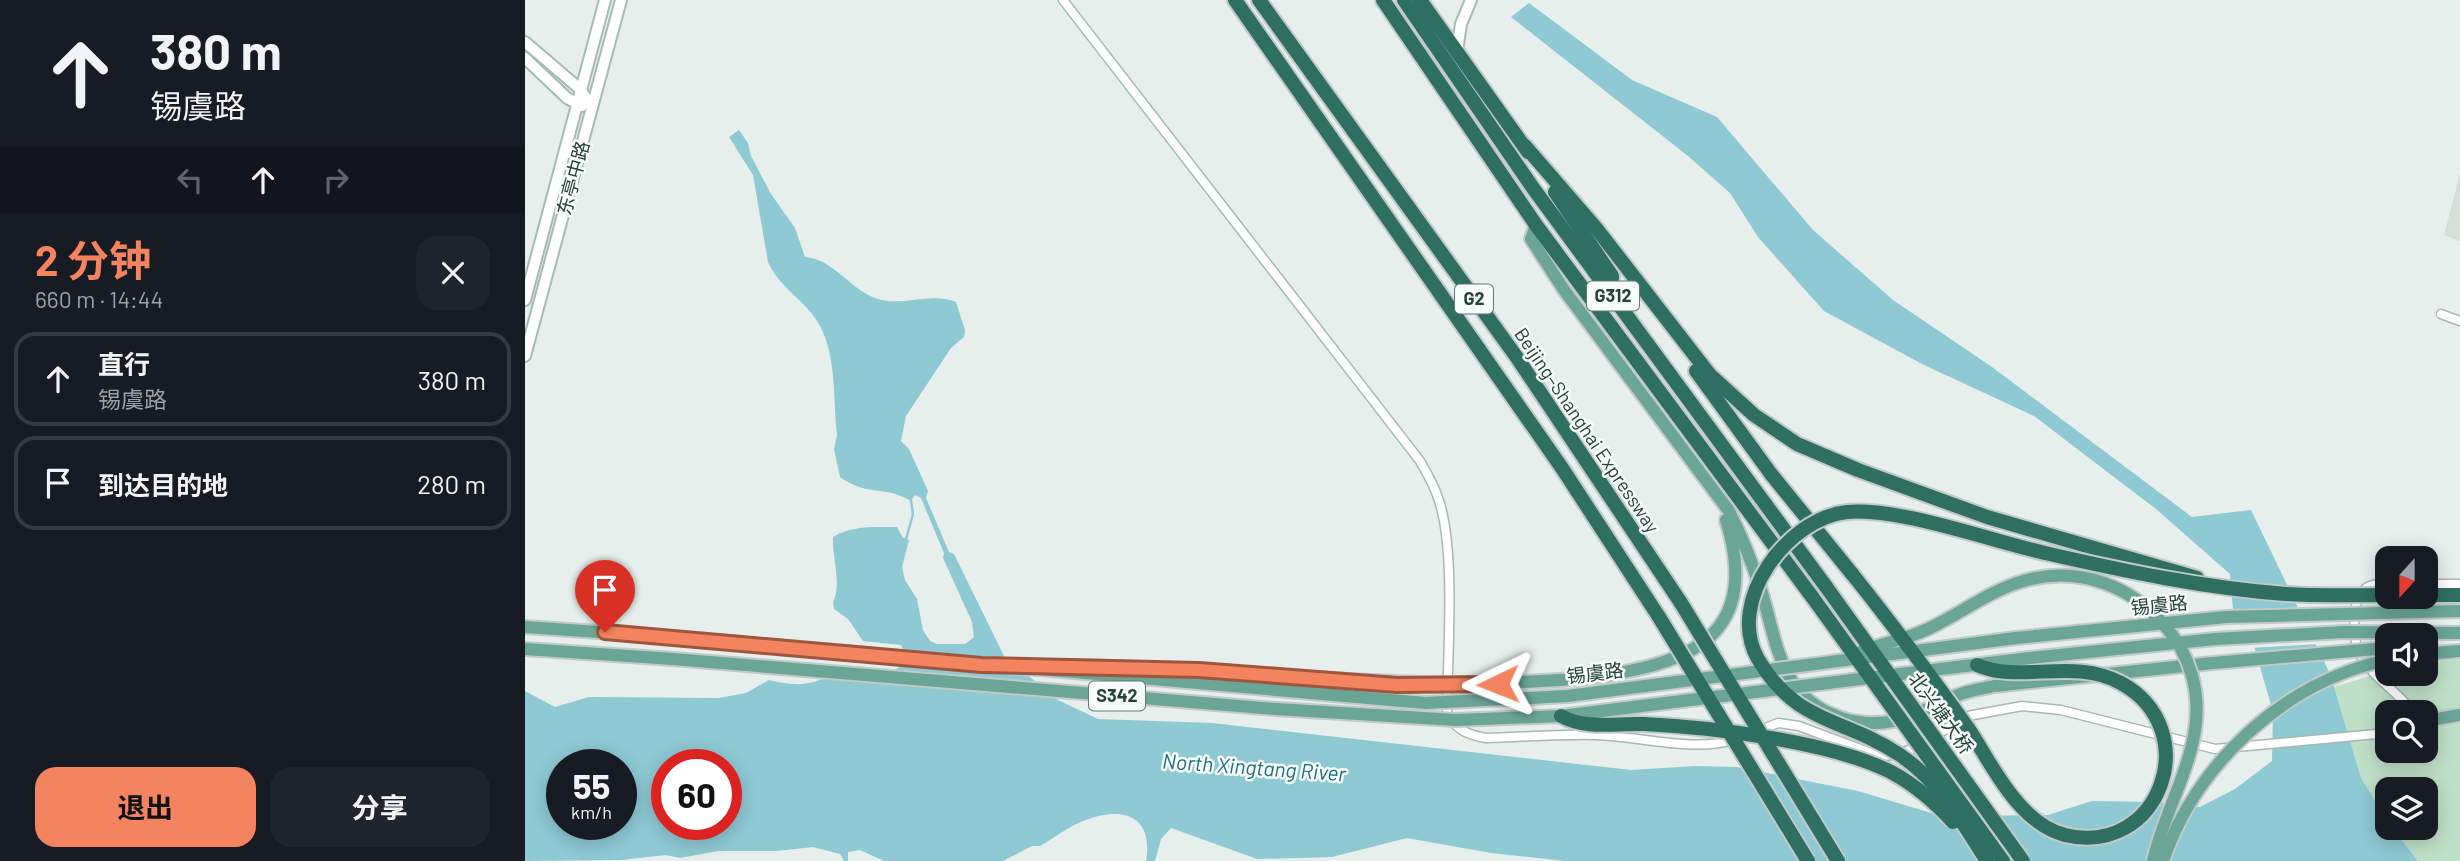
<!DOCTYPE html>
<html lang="zh">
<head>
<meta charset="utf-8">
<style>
  :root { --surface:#171b24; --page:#20242c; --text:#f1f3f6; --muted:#9ea1a6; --line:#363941; --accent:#f4845f }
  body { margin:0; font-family:Barlow,"Noto Sans SC",sans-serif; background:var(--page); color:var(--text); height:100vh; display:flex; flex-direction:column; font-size:26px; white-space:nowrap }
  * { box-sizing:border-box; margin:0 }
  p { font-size:23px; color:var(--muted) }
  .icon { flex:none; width:38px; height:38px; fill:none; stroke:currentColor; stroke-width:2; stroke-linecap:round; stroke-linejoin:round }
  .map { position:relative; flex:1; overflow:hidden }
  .sheet { display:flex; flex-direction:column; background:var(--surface); width:525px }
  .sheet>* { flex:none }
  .top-card { background:#171b24; color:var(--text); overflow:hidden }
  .needle { width:46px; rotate:201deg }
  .tools { position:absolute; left:1850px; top:546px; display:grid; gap:14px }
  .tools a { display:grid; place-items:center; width:63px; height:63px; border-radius:14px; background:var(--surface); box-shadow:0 4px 18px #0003; font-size:35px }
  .speed { position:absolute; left:21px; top:749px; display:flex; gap:14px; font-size:35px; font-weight:700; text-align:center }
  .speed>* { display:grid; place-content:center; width:91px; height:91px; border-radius:50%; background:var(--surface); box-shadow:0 4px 18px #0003; line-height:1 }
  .speed small { font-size:18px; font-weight:400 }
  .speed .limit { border:10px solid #d22; background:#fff; color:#111 }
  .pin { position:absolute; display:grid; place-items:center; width:60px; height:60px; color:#fff; margin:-72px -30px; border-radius:50% 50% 50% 0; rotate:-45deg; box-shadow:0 0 7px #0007 }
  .pin .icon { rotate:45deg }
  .me { position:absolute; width:77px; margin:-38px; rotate:268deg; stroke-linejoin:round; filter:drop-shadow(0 0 5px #0008) }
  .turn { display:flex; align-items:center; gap:24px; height:147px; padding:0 35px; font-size:32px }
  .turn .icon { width:91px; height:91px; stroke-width:2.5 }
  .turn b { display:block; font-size:49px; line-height:60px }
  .lanes { display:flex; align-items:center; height:66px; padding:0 35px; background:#0003; justify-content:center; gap:35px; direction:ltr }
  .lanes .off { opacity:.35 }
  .round { display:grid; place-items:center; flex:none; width:74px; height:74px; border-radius:21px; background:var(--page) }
  .headline { display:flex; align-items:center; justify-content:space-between; height:119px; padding:0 35px }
  h1 { font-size:42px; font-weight:700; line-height:52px; color:var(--accent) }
  .action { display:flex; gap:14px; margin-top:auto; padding:14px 35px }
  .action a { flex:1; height:80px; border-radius:21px; background:var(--accent); color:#111; font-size:28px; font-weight:700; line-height:80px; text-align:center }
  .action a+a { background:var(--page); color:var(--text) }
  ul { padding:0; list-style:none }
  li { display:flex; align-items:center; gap:21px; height:94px; margin:0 14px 10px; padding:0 21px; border:4px solid var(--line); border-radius:21px }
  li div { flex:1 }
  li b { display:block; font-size:26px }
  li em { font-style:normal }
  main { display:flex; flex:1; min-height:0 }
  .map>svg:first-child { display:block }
  .built { fill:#d4dfda }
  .green { fill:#bfe0c8; fill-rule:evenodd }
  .water { fill:#8ec9d4; fill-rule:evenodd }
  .pier { fill:#e6efeb }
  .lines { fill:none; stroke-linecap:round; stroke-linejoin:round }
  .stream { stroke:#8ec9d4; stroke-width:2.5 }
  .street-casing { stroke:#a8b8b2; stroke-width:11 }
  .secondary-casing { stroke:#a4bbb3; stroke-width:14 }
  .primary-casing { stroke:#c2cac8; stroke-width:16 }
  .highway-casing { stroke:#c2cac8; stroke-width:18 }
  .street { stroke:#fff; stroke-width:8 }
  .secondary { stroke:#fff; stroke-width:10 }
  .primary { stroke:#6aa596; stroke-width:12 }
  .highway { stroke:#2f6f62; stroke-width:14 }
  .primary-bridge-casing { stroke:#c2cac8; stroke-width:16; stroke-linecap:butt }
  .highway-bridge-casing { stroke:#c2cac8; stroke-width:18; stroke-linecap:butt }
  .primary-bridge { stroke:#6aa596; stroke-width:12 }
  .highway-bridge { stroke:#2f6f62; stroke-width:14 }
  .route-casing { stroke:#9f563e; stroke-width:18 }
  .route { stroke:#f4845f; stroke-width:12 }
  .labels { text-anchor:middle; stroke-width:5; stroke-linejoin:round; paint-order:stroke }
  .shield { fill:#f7fbf9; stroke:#637a73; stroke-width:2 }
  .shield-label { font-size:18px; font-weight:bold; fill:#24423a }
  .street-label { font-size:19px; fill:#24423a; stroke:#f7fbf9 }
  .water-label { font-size:21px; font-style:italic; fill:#1c6f80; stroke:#f7fbf9 }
</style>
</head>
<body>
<main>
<section class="sheet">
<div class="top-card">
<div class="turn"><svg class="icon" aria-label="ahead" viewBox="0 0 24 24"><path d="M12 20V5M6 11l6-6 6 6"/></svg><div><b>380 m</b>锡虞路</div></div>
<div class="lanes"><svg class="icon off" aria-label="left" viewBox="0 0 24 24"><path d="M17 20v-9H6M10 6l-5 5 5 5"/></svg><svg class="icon" aria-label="ahead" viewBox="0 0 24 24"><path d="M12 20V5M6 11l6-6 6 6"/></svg><svg class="icon off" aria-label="right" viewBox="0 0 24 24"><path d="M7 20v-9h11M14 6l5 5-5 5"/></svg></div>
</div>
<div class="headline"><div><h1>2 分钟</h1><p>660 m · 14:44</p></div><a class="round"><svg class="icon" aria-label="close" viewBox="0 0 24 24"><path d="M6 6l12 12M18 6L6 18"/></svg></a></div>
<ul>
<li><svg class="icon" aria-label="ahead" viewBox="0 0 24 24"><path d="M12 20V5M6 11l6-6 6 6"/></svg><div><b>直行</b><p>锡虞路</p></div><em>380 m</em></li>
<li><svg class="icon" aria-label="arrive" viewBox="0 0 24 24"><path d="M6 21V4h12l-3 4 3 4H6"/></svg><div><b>到达目的地</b></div><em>280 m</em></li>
</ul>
<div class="action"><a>退出</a><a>分享</a></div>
</section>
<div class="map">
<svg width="1935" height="861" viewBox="0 0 1935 861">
  <rect width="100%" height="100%" fill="#e6efeb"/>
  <path class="built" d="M 1935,174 L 1935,241 L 1919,235 Z"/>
  <path class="green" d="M 1935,659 L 1935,861 L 1893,861 L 1867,828 L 1900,828 L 1900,789 L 1862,789 L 1862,820 L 1836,778 L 1808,687 L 1862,671 L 1862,674 L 1900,674 L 1901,663 ZM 1862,712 L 1900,712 L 1900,751 L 1862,751 Z"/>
  <path class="water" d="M 1004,3 L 1107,80 L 1192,117 L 1288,230 L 1368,300 L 1467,367 L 1667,517 L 1726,510 L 1805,674 L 1836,778 L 1862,820 L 1862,828 L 1867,828 L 1893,861 L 1040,861 L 966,853 L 882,838 L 807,857 L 732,859 L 646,828 L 636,839 L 630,861 L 621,861 C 629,815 597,805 558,821 C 543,827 529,838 515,846 L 507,846 L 478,861 L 359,861 L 335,850 L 323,852 L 323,861 L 319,861 L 315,854 L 288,847 L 252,851 L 193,851 L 155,858 L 141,855 L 96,860 L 0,861 L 0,691 L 30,707 L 64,697 L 194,698 L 221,693 L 244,680 C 271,687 296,687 316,665 L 370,670 L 376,666 L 379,652 L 376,645 L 338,641 L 323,619 L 309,609 L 308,602 C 317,584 307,558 308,537 C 327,525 350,527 372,527 L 378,538 L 384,540 L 377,567 L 380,580 L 392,599 L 398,630 L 405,641 L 412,644 L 440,644 L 449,637 L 447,622 L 418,558 L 419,553 L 396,498 L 390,495 L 386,501 C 360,485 343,497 315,477 L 309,449 L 312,435 C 308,400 312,358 295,326 C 282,301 254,288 243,262 L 228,175 L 204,137 L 214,130 L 223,143 L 226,156 L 246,194 L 270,228 L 280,257 C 308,259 324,288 350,298 C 377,308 404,291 431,302 L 440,330 L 439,337 L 426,348 L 381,416 L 376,441 L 384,449 L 403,491 L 401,498 L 424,552 L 429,554 L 479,656 L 533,700 L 573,719 L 687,723 L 1106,770 L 1170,766 L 1212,767 L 1333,791 L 1416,816 L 1523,815 L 1567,801 L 1629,802 L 1675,807 L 1710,789 L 1747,761 L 1748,712 L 1725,632 L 1708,609 L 1705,574 L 1631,509 L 1509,416 L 1397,364 L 1299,311 L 1233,237 L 1205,193 L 1163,156 L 986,17 ZM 37,765 L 96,765 L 96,824 L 37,824 ZM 142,765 L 201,765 L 201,824 L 142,824 Z"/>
  <path class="pier" d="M 1776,607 L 1794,644 L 1726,648 L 1721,633 L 1706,612 Z"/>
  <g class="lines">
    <path class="stream" d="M 381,539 L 388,514 L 386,501"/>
    <g class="street-casing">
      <g id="street">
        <path d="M 538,0 L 895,461 C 901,472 908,483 912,495 C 932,545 922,659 922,715 C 933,731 944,735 961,738 C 998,737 1034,734 1071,735 C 1113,736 1172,753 1211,739"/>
        <path d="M 1916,314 L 1935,321"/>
        <path d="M 1862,583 C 1844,584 1835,587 1831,606 C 1824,649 1837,664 1868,691 C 1875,698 1882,703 1885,712"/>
        <path d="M 1900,584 L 1935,584"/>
        <path d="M 1230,732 L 1253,723 L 1274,726 L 1354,756 L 1371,755 L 1389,748 L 1443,716 L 1497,706 L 1536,710 L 1690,749 L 1862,733"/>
      </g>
    </g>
    <g class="secondary-casing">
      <g id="secondary">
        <path d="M 0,42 L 55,89 L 67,107"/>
        <path d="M 932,51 L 936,24 L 946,0"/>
        <path d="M 0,58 L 42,98 L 57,106"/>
        <path d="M 0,300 L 80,0"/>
        <path d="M 0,356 L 96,0"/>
      </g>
    </g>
    <g class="primary-casing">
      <g id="primary">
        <path d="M 1011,225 L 1006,239 L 1039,290 L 1204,511 C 1217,537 1227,562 1236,590 C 1252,641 1254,695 1311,716 C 1328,723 1350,725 1368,721 C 1391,717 1412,703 1433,695 C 1444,690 1457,689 1469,686 L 1688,663"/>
        <path d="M 0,627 L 160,638"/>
        <path d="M 0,649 L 148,659"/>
        <path d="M 1900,654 L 1935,651"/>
        <path d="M 1068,677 C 1166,664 1237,635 1201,520"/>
        <path d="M 1900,721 L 1935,715"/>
      </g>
    </g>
    <g class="highway-casing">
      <g id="highway">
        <path d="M 710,0 L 1037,468 L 1134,617"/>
        <path d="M 734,0 L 993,359 L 1156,603"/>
        <path d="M 858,0 L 1011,225 L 1288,598"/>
        <path d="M 879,0 L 1008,188 L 1302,588"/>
        <path d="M 895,0 L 1003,152"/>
        <path d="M 1000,146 L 1071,228 L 1185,375 L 1229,415 L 1272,444 L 1333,470 L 1462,517 L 1672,578"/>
        <path d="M 1030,192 L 1087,276 L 1086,293"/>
        <path d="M 1171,371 L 1246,474 L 1328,575"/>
        <path d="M 1900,595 L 1935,595"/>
      </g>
    </g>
    <use href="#street" class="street"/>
    <use href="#secondary" class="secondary"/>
    <use href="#primary" class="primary"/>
    <use href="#highway" class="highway"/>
    <g class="primary-bridge-casing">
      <g id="primary-bridge">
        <path d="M 160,638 L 900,703 L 1043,696 L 1491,638 L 1701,617 L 1935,611"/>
        <path d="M 1337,651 C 1359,643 1382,639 1403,629 C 1435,614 1467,589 1502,580 C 1555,566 1606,586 1640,626 C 1665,654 1676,692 1670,730 C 1663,775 1638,816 1628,861"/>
        <path d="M 148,659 L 751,709 L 931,720 L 1036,716 L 1505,658 L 1690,639 L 1819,632 L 1935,633"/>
        <path d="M 1688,663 L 1862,648"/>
        <path d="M 548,666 C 725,669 891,695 1068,677"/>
        <path d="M 1638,861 C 1671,763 1761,681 1862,660"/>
      </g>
    </g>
    <g class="highway-bridge-casing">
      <g id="highway-bridge">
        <path d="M 1328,575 C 1368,625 1406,676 1443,728 C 1459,752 1473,781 1493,803 C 1505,817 1521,830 1540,835 C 1635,858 1681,730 1596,683 C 1548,657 1495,684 1452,665"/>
        <path d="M 1302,588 L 1498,861"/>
        <path d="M 1288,598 L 1478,861"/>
        <path d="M 1156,603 L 1313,861"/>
        <path d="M 1134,617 L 1283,861"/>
        <path d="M 1036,716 C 1061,730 1091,723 1119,724 C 1187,727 1306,742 1366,772 C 1390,785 1410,802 1428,822"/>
        <path d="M 1462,861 C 1437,822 1414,781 1375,755 C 1318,717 1272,725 1233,659 C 1200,601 1263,518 1322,512 C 1374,507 1466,541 1520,553 C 1599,571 1679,588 1761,594 C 1794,596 1828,595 1862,595"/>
      </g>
    </g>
    <use href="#primary-bridge" class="primary-bridge"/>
    <use href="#highway-bridge" class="highway-bridge"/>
  </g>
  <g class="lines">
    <g class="route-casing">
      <path id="route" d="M 80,632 L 457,665 L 674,670 L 872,685 L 973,684"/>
    </g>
    <use href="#route" class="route"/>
  </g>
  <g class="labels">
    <g class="shield">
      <rect x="1062" y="281.5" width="52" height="29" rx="5"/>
      <rect x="930" y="284.5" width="38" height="29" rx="5"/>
      <rect x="564" y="681.5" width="56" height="29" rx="5"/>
    </g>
    <g class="shield-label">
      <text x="1088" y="302">G312</text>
      <text x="949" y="305">G2</text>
      <text x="592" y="702">S342</text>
    </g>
    <g class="street-label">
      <text transform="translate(48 178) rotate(-75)" y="7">东亭中路</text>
      <text transform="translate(1062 430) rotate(56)" y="7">Beijing–Shanghai Expressway</text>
      <text transform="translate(1634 605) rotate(-6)" y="7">锡虞路</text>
      <text transform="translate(1070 673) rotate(-7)" y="7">锡虞路</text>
      <text transform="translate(1416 713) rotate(54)" y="7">北兴塘大桥</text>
    </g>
    <g class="water-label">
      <text transform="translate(729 768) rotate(4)" y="7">North Xingtang River</text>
    </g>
  </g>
</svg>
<div class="tools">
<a><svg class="needle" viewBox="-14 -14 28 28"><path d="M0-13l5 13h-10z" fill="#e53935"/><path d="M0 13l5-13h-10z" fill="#9ea1a6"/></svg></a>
<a><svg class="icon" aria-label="sound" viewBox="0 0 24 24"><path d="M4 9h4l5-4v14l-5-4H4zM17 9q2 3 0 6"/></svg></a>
<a><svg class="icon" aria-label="search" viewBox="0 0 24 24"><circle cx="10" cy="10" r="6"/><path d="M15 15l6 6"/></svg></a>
<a><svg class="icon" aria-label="layers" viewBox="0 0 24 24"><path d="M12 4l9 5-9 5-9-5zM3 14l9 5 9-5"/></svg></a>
</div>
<div class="speed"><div>55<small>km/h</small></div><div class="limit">60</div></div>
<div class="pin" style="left:80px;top:632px;background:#d93025"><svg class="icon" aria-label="arrive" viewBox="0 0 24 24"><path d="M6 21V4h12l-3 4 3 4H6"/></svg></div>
<svg class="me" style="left:973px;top:684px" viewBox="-20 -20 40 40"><path d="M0-17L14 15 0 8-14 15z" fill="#f4845f" stroke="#fff" stroke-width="4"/></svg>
</div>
</main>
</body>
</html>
